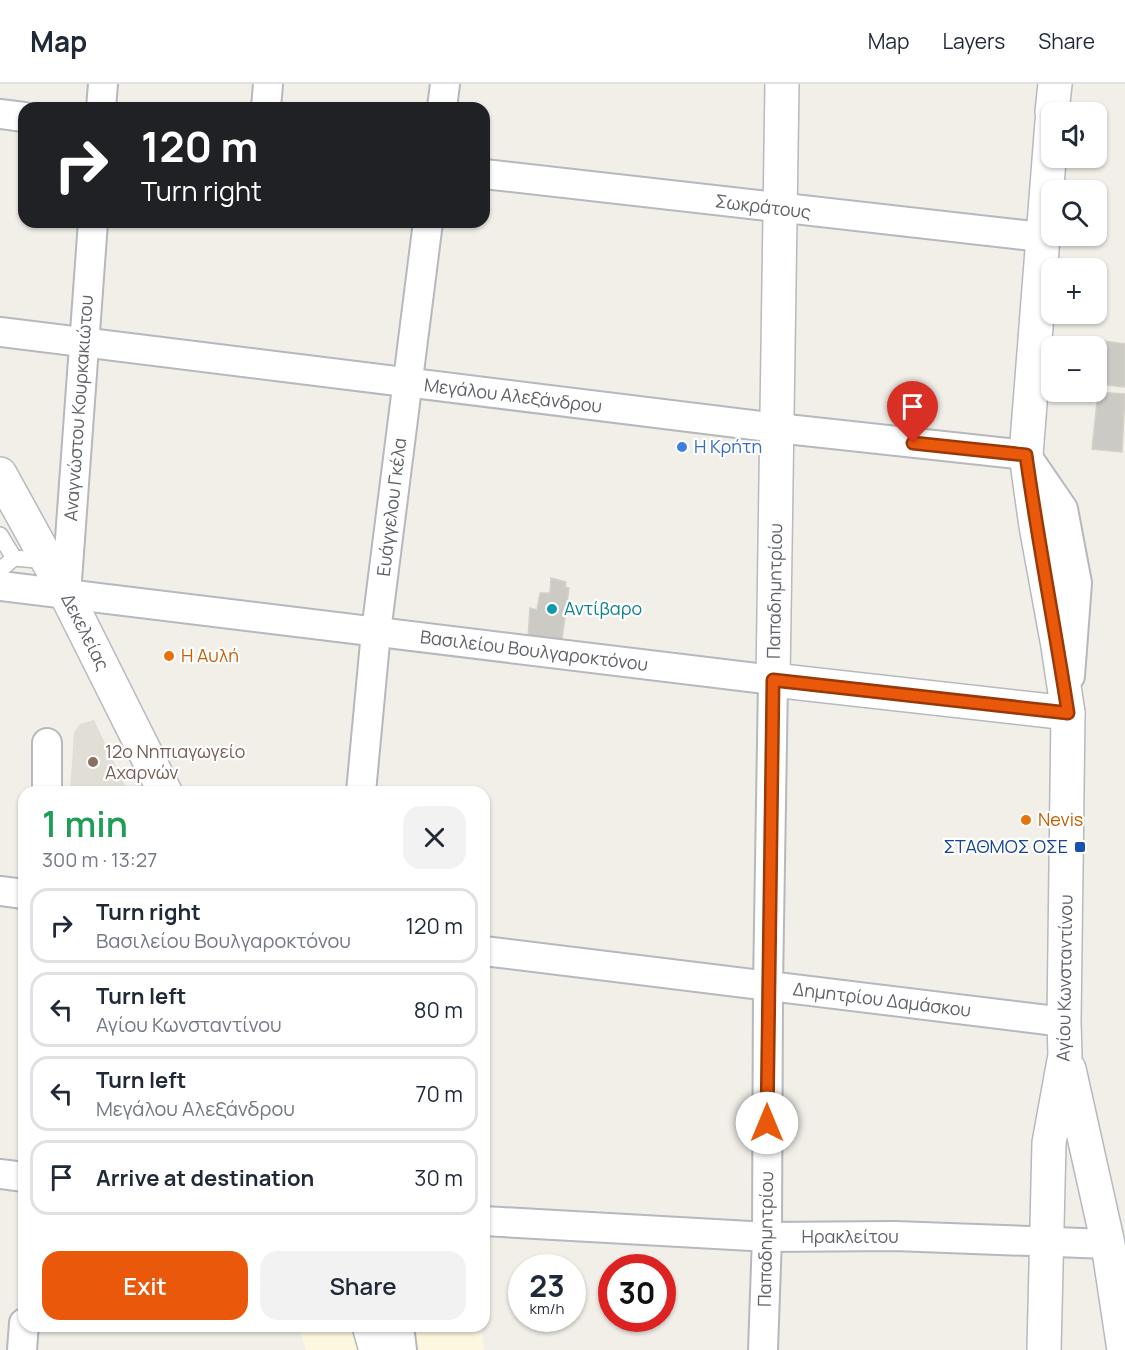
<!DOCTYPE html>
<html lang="en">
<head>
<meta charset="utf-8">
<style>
  :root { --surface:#fff; --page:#f2f2f3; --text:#1f2937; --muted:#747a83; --line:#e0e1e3; --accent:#ea580c }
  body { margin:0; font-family:Manrope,sans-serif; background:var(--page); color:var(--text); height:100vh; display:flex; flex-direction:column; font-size:22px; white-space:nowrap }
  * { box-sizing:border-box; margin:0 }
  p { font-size:20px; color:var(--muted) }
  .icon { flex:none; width:33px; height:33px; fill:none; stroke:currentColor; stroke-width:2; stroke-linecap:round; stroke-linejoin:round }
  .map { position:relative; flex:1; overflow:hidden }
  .drawer { position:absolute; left:18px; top:702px; width:472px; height:546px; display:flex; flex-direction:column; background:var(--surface); border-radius:18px; box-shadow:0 2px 4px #0004 }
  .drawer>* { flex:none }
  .banner { position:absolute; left:18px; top:18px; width:472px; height:126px; border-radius:18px; box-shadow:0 2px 4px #0004; background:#202124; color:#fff; overflow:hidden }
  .fabs { position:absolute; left:1041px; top:18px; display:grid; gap:12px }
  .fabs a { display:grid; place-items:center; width:66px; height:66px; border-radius:12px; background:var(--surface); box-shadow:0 2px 4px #0004; font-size:30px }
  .speed { position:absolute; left:508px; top:1170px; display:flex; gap:12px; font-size:30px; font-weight:700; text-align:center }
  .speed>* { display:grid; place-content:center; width:78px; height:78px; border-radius:50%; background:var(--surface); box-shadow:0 2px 4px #0004; line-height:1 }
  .speed small { font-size:15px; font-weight:400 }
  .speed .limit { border:9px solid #d22; background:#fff; color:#111 }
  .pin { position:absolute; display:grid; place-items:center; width:51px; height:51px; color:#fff; margin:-62px -26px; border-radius:50% 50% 50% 0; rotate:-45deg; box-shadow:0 0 6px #0007 }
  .pin .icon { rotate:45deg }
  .me { position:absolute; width:66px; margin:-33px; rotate:0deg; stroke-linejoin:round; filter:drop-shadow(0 0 4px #0008) }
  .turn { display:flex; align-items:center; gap:21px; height:126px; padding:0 24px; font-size:27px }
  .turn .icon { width:78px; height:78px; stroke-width:2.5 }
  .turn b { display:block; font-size:42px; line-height:51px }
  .round { display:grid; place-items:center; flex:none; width:63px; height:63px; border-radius:18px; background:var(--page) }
  .summary { display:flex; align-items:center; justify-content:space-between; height:102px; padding:0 24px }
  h1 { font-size:36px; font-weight:600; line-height:45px; color:#1e9e55 }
  .action { display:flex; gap:12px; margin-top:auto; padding:12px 24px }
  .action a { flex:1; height:69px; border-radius:18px; background:var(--accent); color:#fff; font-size:24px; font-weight:600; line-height:69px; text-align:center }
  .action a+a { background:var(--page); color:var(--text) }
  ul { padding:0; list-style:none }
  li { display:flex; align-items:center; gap:18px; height:75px; margin:0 12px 9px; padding:0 12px; border:3px solid var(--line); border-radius:18px }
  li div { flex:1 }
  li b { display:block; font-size:22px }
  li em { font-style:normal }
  header { display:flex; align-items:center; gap:36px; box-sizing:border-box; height:84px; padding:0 30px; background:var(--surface); border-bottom:2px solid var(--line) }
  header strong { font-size:28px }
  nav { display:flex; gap:33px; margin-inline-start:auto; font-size:21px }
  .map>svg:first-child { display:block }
  .commercial { fill:#fef7e0 }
  .education { fill:#e1ded6 }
  .building { fill:#cccac5; stroke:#d6d1c6; stroke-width:1.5 }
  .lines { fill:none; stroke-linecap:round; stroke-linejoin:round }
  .lane-casing { stroke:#b5b8bc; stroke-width:18 }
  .street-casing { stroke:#b5b8bc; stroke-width:32 }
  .secondary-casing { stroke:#b6babf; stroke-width:36 }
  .lane { stroke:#fff; stroke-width:15 }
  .street { stroke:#fff; stroke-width:28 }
  .secondary { stroke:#fff; stroke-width:33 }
  .route-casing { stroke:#983908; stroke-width:15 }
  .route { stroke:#ea580c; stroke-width:10 }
  .shop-dot { fill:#3f7fe0; stroke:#fff; stroke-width:2 }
  .culture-dot { fill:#0f9aa8; stroke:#fff; stroke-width:2 }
  .food-dot { fill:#e8710a; stroke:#fff; stroke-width:2 }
  .education-dot { fill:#8d6e63; stroke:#fff; stroke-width:2 }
  .transit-dot { fill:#1a4fb4; stroke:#fff; stroke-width:2 }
  .labels { text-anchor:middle; stroke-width:4.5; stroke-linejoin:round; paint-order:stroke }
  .street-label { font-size:18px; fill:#5f6368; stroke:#fff }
  .shop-label { font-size:18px; fill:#366cbe; stroke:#fff; text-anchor:start }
  .culture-label { font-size:18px; fill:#0d838f; stroke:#fff; text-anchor:start }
  .food-label { font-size:18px; fill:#c56008; stroke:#fff; text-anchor:start }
  .education-label { font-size:18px; fill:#785e54; stroke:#fff; text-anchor:start }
  .transit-label { font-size:18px; fill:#164399; stroke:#fff; text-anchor:end }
</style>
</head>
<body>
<header>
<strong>Map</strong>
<nav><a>Map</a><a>Layers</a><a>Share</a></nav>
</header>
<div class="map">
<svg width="1125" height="1266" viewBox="0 0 1125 1266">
  <rect width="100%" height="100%" fill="#f1efe8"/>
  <path class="commercial" d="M 298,1242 L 481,1242 L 484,1266 L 306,1266 Z"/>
  <path class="education" d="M 94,636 L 128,708 L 70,708 L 74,648 L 80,640 Z"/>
  <g class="building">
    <path d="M 1104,257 L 1125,260 L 1125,303 L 1098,300 Z"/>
    <path d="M 1098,308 L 1125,310 L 1122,368 L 1092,365 Z"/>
    <path d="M 551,494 L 566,498 L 565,503 L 569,504 L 562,555 L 528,555 L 530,524 L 537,526 L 540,509 L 550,509 Z"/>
  </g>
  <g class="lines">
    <g class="lane-casing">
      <g id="lane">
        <path d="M 0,451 L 14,474 L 47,477"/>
        <path d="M 0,486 L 14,474"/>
      </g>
    </g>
    <g class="street-casing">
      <g id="street">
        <path d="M 101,24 L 103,0"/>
        <path d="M 266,24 L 268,0"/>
        <path d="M 442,24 L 445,0"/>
        <path d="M 0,30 L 24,33"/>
        <path d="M 484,90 L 1042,153"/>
        <path d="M 0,248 L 777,344 L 1026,371 L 1063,425 L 1077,499 L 1070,592"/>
        <path d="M 0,502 L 773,596 L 768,902 L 767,1153 L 763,1266"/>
        <path d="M 66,510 L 93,138"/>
        <path d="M 47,659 L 47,708"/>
        <path d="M 361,708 L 376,548 L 428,138"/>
        <path d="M 0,807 L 24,810"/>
        <path d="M 484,867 L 1064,938"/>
        <path d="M 0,1090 L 24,1093"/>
        <path d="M 484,1137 L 767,1153 L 895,1152 L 1108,1160"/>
        <path d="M 399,1242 L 402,1266"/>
        <path d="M 22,1266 L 24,1239"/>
      </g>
    </g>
    <g class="secondary-casing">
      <g id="secondary">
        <path d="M 782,0 L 773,596 L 1068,629"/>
        <path d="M 1052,28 L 1055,0"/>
        <path d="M 0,390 L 66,510 L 165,708"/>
        <path d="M 1069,985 L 1108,1160 L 1124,1266"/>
        <path d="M 369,1242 L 376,1266"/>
        <path d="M 1044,1266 L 1049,1059 L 1065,971 L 1064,938 L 1068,629 L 1058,562 L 1036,442 L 1026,371 L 1052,38"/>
      </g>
    </g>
    <use href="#lane" class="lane"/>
    <use href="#street" class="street"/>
    <use href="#secondary" class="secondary"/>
  </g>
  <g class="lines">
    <g class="route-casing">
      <path id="route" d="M 767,1039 L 773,596 L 1068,629 C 1055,543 1038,458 1026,371 L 913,359"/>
    </g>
    <use href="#route" class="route"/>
  </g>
  <circle class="shop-dot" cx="682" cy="363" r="6"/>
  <circle class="culture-dot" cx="552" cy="525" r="6"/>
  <g class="food-dot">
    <circle cx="169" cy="572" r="6"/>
    <circle cx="1026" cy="736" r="6"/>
  </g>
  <circle class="education-dot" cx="93" cy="678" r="6"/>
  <rect class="transit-dot" x="1074" y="757" width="12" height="12" rx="3"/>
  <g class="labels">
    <g class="street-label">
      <text transform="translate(763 123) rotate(7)" y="6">Σωκράτους</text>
      <text transform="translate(513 312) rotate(7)" y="6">Μεγάλου Αλεξάνδρου</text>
      <text transform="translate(79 324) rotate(-86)" y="6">Αναγνώστου Κουρκακιώτου</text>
      <text transform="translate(392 423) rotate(-83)" y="6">Ευάγγελου Γκέλα</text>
      <text transform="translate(775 507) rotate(-89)" y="6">Παπαδημητρίου</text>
      <text transform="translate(85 548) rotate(63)" y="6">Δεκελείας</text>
      <text transform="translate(534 567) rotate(7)" y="6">Βασιλείου Βουλγαροκτόνου</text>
      <text transform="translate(1065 894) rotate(-89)" y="6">Αγίου Κωνσταντίνου</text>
      <text transform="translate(882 916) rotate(7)" y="6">Δημητρίου Δαμάσκου</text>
      <text x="850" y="1159">Ηρακλείτου</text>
      <text transform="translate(766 1155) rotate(-89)" y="6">Παπαδημητρίου</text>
    </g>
    <g class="shop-label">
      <text x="694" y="369">Η Κρήτη</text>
    </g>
    <g class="culture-label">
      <text x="564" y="531">Αντίβαρο</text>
    </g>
    <g class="food-label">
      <text x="181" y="578">Η Αυλή</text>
      <text x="1038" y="742">Nevis</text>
    </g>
    <g class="education-label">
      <text x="105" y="674">12ο Νηπιαγωγείο<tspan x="105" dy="21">Αχαρνών</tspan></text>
    </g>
    <g class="transit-label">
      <text x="1068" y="769">ΣΤΑΘΜΟΣ ΟΣΕ</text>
    </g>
  </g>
</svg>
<div class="fabs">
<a><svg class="icon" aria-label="sound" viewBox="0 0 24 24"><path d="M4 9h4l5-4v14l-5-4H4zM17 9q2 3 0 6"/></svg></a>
<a><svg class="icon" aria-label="search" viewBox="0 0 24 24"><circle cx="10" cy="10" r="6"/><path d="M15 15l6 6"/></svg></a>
<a>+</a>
<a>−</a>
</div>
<div class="speed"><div>23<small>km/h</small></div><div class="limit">30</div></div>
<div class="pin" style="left:913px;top:359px;background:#d93025"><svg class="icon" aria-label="arrive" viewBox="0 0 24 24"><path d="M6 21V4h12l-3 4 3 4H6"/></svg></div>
<svg class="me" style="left:767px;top:1039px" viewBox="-20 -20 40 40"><circle r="19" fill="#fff"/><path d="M0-13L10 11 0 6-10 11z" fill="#ea580c"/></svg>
<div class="banner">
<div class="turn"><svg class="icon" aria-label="right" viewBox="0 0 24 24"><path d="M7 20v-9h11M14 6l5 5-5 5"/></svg><div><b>120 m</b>Turn right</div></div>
</div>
<section class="drawer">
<div class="summary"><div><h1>1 min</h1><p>300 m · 13:27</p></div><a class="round"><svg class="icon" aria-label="close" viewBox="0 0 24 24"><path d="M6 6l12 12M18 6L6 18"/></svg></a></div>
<ul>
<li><svg class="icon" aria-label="right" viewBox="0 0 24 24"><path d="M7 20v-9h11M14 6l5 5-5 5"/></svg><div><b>Turn right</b><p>Βασιλείου Βουλγαροκτόνου</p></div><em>120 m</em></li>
<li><svg class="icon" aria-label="left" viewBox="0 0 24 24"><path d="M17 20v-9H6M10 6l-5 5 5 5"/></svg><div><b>Turn left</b><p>Αγίου Κωνσταντίνου</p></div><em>80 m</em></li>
<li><svg class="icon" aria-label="left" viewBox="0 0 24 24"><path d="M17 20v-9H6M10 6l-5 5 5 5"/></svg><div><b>Turn left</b><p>Μεγάλου Αλεξάνδρου</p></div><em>70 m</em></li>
<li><svg class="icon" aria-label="arrive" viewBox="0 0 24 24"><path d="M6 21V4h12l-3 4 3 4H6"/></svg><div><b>Arrive at destination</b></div><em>30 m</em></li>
</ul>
<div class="action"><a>Exit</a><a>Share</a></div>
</section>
</div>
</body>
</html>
